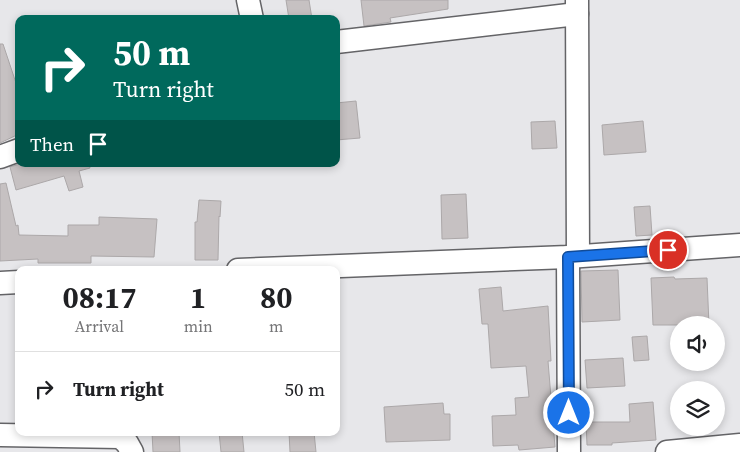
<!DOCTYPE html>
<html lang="en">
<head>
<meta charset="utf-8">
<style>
  :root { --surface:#fff; --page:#f2f2f2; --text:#202124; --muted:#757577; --line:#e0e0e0 }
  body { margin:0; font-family:"Source Serif 4",serif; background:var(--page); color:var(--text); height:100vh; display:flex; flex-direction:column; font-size:19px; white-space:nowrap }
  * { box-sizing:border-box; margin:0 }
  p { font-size:16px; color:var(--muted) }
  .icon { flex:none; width:28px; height:28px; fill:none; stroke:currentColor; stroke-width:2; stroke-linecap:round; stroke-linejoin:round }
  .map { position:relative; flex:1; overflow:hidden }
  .sheet { position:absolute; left:15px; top:266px; width:325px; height:170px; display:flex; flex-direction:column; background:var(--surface); border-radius:10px; box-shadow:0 2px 8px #0003 }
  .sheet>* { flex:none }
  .top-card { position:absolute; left:15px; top:15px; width:325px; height:152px; border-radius:10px; box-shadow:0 2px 8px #0003; background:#00695c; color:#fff; overflow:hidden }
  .fabs { position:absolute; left:670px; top:316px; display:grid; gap:10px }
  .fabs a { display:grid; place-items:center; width:55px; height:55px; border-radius:50%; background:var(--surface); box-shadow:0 2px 8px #0003; font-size:25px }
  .pin { position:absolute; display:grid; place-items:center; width:42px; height:42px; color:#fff; margin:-21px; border:2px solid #fff; border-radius:50%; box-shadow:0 1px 5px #0007 }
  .me { position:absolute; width:55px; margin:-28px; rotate:0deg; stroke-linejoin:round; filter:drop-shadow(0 0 4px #0008) }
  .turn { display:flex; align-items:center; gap:18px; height:105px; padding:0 15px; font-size:22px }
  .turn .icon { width:65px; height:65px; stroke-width:2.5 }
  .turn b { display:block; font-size:35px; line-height:42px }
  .then { display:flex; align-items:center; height:48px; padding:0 15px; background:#0003; gap:10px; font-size:19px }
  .eta { display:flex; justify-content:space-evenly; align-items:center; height:85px; text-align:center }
  .eta b { font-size:30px; font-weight:700; line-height:35px }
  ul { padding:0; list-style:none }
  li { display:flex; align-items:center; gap:15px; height:75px; padding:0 15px; border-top:1px solid var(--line) }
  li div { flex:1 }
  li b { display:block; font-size:19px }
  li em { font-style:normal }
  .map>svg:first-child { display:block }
  .building { fill:#c6c1c2; stroke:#aca8a9 }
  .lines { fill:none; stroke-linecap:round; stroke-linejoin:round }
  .minor-casing { stroke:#646467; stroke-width:25 }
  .minor { stroke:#fff; stroke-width:22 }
  .route-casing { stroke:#114b97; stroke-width:12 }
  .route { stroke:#1a73e8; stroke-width:9 }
</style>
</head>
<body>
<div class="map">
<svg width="740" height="452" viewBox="0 0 740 452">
  <rect width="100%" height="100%" fill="#e7e7ea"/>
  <g class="building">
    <path d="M 286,0 L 309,0 L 312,19 L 289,19 Z"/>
    <path d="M 361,0 L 448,0 L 448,9 L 390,18 L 391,22 L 364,26 Z"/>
    <path d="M 0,44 L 3,44 L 19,92 L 19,134 L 0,143 Z"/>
    <path d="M 356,101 L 360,138 L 336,140 L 336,103 Z"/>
    <path d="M 555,121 L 557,148 L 532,149 L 531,122 Z"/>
    <path d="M 643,121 L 646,152 L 604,155 L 602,125 Z"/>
    <path d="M 20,164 L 89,164 L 90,168 L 79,171 L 83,187 L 69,191 L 64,176 L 16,190 L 10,167 Z"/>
    <path d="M 6,183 L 16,226 L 18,225 L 19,235 L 68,236 L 68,225 L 99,225 L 99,217 L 157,219 L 154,257 L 91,256 L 91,263 L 38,263 L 38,259 L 0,261 L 0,184 Z"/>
    <path d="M 466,194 L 468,238 L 442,239 L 441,195 Z"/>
    <path d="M 199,200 L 221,201 L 220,217 L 219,216 L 218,260 L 195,260 L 195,222 L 197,222 Z"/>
    <path d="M 650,206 L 652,235 L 636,236 L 634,207 Z"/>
    <path d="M 618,270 L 620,320 L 582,322 L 581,271 Z"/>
    <path d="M 674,277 L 675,279 L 707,278 L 709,325 L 653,325 L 651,278 Z"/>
    <path d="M 501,287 L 503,311 L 548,306 L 551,361 L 548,361 L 555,447 L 519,450 L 518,445 L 493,446 L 492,416 L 516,415 L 515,398 L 529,397 L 526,366 L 491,368 L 488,324 L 482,324 L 479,289 Z"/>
    <path d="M 647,336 L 649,360 L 634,361 L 632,337 Z"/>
    <path d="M 623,358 L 625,386 L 587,388 L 585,360 Z"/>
    <path d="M 653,402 L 656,440 L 612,443 L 612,445 L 587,445 L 586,422 L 630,422 L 629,404 Z"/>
    <path d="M 443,403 L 444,414 L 450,414 L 450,440 L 386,442 L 384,407 Z"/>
    <path d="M 152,432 L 179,432 L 180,452 L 153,452 Z"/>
    <path d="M 219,432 L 242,432 L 244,452 L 221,452 Z"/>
    <path d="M 289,432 L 314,432 L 316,452 L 290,452 Z"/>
  </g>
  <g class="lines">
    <g class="minor-casing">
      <g id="minor">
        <path d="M 248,0 L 252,19"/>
        <path d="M 577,0 L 578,256"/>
        <path d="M 336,42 L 577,14"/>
        <path d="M 0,157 L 19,150"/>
        <path d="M 568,257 L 569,452"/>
        <path d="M 238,270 L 568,257 L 740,245"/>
        <path d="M 0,283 L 19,282"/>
        <path d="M 0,435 L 120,437 L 127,443 L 132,452"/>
        <path d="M 667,452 L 740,445"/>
      </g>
    </g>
    <use href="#minor" class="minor"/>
  </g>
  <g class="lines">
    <g class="route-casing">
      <path id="route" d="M 569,413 L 568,257 L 668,250"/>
    </g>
    <use href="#route" class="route"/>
  </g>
</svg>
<div class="fabs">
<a><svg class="icon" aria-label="sound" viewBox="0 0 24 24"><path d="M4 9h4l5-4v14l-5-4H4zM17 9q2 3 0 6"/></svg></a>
<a><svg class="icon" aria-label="layers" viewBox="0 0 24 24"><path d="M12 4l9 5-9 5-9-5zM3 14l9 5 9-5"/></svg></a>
</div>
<div class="pin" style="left:668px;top:250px;background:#d93025"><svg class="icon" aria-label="arrive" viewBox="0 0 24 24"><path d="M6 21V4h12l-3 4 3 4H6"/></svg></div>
<svg class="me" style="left:569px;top:413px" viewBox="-20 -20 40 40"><circle r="17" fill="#1a73e8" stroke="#fff" stroke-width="3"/><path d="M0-11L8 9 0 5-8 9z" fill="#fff"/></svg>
<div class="top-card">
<div class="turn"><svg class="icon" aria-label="right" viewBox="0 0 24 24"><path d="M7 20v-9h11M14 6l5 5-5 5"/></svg><div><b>50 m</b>Turn right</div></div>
<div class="then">Then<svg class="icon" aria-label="arrive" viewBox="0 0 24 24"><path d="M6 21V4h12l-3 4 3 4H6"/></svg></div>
</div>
<section class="sheet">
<div class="eta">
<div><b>08:17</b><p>Arrival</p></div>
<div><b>1</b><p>min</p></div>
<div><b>80</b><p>m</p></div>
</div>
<ul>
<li><svg class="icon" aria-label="right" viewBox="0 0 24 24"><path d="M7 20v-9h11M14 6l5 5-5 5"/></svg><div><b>Turn right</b></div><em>50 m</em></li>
</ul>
</section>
</div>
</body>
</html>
